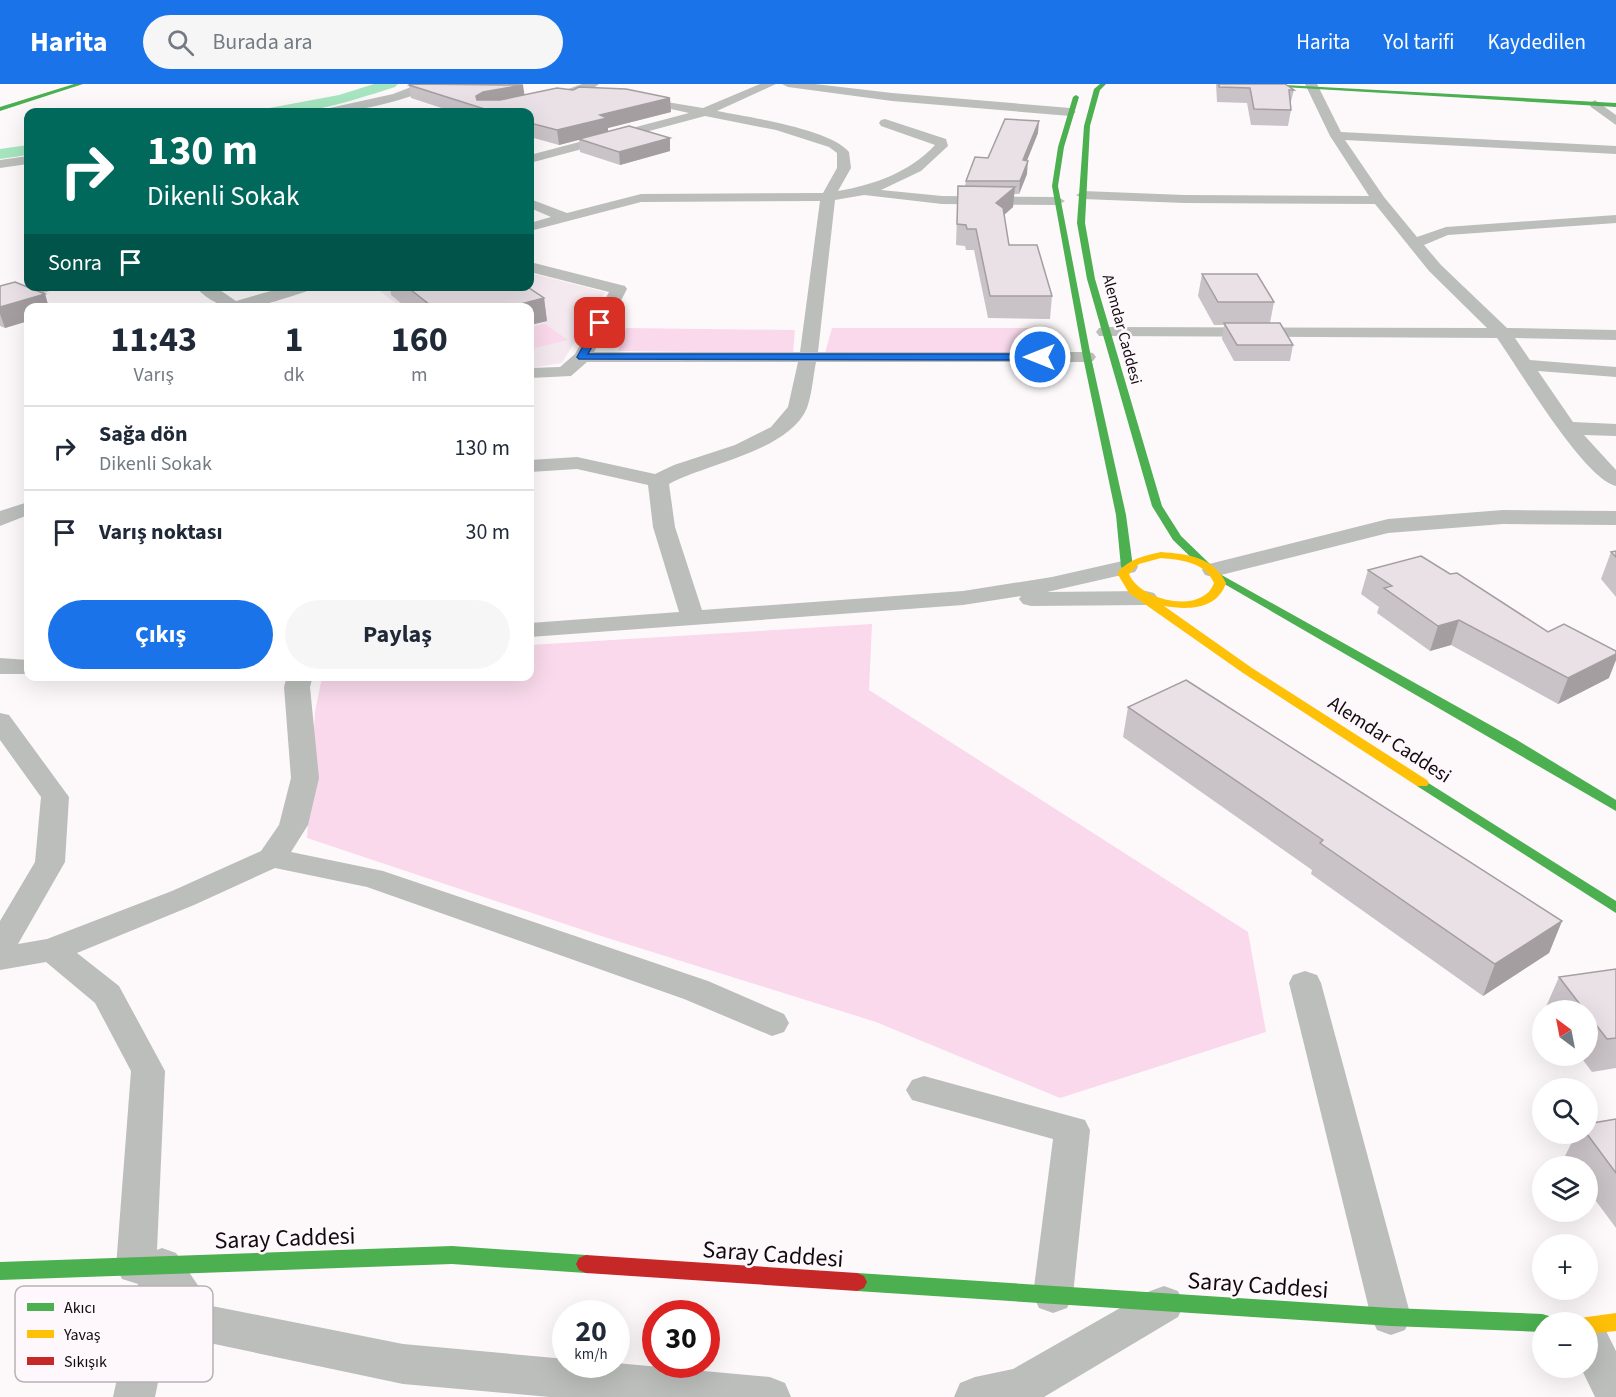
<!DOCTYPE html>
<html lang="tr">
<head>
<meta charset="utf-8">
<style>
  :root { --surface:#fff; --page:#f6f6f7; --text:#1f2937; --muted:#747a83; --line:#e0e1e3; --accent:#1a73e8 }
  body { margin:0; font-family:"Source Sans 3",sans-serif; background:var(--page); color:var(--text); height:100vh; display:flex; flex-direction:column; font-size:22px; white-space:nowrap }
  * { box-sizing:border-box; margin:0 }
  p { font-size:20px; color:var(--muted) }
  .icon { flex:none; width:33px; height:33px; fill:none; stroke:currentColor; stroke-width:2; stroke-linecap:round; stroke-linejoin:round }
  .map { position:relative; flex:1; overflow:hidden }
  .side { position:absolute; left:24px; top:219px; width:510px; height:378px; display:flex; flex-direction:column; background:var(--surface); border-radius:12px; box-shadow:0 6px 24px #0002 }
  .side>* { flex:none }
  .hud { position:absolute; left:24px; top:24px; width:510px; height:183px; border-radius:12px; box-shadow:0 6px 24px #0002; background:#00695c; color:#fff; overflow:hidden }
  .needle { width:39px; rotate:328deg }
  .controls { position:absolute; left:1532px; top:916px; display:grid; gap:12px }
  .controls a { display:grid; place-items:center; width:66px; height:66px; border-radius:50%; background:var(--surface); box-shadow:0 6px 24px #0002; font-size:30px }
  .speed { position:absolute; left:552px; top:1216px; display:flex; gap:12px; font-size:30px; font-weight:700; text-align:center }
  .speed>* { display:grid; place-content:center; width:78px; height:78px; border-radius:50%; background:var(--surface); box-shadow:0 6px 24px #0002; line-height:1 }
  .speed small { font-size:15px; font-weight:400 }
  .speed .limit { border:9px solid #d22; background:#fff; color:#111 }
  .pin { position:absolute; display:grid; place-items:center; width:51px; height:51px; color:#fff; margin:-26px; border-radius:12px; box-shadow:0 3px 9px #0006 }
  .me { position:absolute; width:66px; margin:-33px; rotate:270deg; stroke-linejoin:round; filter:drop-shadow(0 0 4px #0008) }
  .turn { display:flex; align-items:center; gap:21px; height:126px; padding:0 24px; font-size:27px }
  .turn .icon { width:78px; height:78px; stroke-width:2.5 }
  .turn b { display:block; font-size:42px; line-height:51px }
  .then { display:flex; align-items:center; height:57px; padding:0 24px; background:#0003; gap:12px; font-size:22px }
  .eta { display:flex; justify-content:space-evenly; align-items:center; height:102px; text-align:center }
  .eta b { font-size:36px; font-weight:700; line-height:42px }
  .primary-button { display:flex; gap:12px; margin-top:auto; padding:12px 24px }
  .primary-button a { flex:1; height:69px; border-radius:36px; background:var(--accent); color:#fff; font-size:24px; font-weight:700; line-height:69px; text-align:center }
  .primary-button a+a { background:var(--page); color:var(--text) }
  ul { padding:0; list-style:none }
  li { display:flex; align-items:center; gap:18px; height:84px; padding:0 24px; border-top:2px solid var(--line) }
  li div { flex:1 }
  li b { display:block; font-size:22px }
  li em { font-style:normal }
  header { display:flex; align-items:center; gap:36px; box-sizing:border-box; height:84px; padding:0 30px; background:var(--accent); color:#fff }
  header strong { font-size:28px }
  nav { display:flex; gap:33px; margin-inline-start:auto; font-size:21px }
  .search { width:420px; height:54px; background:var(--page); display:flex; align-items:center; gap:15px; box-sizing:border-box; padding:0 21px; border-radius:33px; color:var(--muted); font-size:22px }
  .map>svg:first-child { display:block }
  .built { fill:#f3e9ef }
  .green { fill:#f9d9eb }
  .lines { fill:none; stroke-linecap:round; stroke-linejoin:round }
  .canal { fill:#a6e5bf; fill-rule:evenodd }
  .street { fill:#bbbebb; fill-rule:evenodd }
  .fast { fill:#4caf50; fill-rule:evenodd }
  .slow { fill:#ffc107; fill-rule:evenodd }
  .jam { fill:#c62828; fill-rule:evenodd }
  .wall { fill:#c9c2c6 }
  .shaded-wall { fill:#a49ea1 }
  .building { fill:#eae1e6; stroke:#a49ea1; stroke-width:1.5 }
  .route { fill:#1a73e8; stroke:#114b97; stroke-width:1.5 }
  .labels { text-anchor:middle; stroke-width:5; stroke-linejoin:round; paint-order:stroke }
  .far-street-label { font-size:16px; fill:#130a0f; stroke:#fef8fc }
  .street-label { font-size:20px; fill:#130a0f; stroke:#fef8fc }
  .near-street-label { font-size:24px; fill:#130a0f; stroke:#fef8fc }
  .key { fill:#fef8fc; stroke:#b8b1b5; stroke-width:1.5 }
  .key-label { font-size:16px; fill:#130a0f }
</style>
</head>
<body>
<header>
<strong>Harita</strong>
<div class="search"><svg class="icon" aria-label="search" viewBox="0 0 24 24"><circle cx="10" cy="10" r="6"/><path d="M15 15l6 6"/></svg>Burada ara</div>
<nav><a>Harita</a><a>Yol tarifi</a><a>Kaydedilen</a></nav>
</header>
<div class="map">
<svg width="1616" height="1313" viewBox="0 0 1616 1313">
  <rect width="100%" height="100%" fill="#fdf9fb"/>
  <path class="built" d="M 530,189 L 605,208 L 562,279 L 530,284 L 530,224 L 400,223 L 375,203 L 530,202 Z"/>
  <g class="green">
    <path d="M 545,240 L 568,256 L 530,265 L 530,243 Z"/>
    <path d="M 626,244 L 795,246 L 793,269 L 618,267 Z"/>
    <path d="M 832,244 L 1048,244 L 1049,269 L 825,269 Z"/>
    <path d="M 872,540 L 869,606 L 1248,848 L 1266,948 L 1060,1014 L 876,938 L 598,851 L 307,754 L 315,628 L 322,593 L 530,592 L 530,561 Z"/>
  </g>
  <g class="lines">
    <g class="canal">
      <path d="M 374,0 L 398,0 L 395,3 C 353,16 307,33 262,28 L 264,25 L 339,11 Z"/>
      <path d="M 28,61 L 28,71 L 0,75 L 0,65 Z"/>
    </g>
    <g class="street">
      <path d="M 419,0 L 435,0 C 418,15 346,31 323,28 L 325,25 L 393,10 Z"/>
      <path d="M 582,0 L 599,0 C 580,17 504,31 479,28 L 485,24 L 549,12 Z"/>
      <path d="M 760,0 L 776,0 L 717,27 C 748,33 831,45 849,68 L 851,84 L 838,107 C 874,101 910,88 935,61 L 881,42 L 879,39 L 881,36 L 885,35 L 946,55 L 948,62 L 921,87 L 881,106 L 942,112 L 1058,113 L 1065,117 L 1058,121 L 942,120 L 864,111 L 835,116 L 818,268 L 1087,268 L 1093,269 L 1096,273 L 1093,277 L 1087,278 L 816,278 C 813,293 812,310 807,324 C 789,367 708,379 669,400 L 675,443 L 702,526 L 963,507 L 1052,493 L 1127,476 L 1135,478 L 1138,483 L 1135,488 L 1047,508 L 1146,507 L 1154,509 L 1158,514 L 1154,519 L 1146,521 L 1031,522 L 1023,520 L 1019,515 L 1021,512 L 963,521 L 530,553 L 530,539 L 679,528 L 653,443 L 648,401 L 577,385 L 530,388 L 530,376 L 577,373 L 655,390 L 674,381 L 735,361 L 771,343 L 788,323 L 798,278 L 587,278 L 571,292 L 530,294 L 530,284 L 560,283 L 575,270 L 609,208 L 530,188 L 530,178 L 625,202 L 627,205 L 594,268 L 800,268 L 820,117 L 641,118 L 530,147 L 530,139 L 551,133 L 530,124 L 530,115 L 567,129 L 641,110 L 823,109 L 837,84 L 837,69 L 829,63 L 776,46 L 705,32 L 530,79 L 530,71 L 689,29 L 630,16 L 630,12 L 703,24 Z"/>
      <path d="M 782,0 L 815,0 L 892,9 L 1070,24 L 1076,28 L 1070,32 L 892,17 L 788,3 Z"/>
      <path d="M 1305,0 L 1317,0 L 1341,48 L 1616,62 L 1616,70 L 1345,56 L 1384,113 L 1417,153 L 1446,143 L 1616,131 L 1616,139 L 1448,151 L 1424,161 L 1441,181 L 1507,244 L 1616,246 L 1616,256 L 1515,254 L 1530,276 L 1616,283 L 1616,293 L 1538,287 L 1573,338 L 1616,340 L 1616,352 L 1584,351 L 1616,386 L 1616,402 C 1583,394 1519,285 1497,254 L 1099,252 L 1096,248 L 1099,244 L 1105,243 L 1487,244 L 1429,187 L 1375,120 L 1184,119 L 1083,115 L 1076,111 L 1083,107 L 1184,111 L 1369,112 L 1330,52 Z"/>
      <path d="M 1595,16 L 1616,31 L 1616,41 L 1591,23 L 1589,20 Z"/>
      <path d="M 28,72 L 28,80 L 0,84 L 0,76 Z"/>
      <path d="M 31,202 L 58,202 L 56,205 L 0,222 L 0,212 Z"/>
      <path d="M 195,202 L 214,202 L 236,217 L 288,202 L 316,202 L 314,205 C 273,217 227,241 195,202 Z"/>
      <path d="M 28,418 L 28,431 L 0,442 L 0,427 Z"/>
      <path d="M 1503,426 L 1616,427 L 1616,441 L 1503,440 L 1388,449 L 1213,493 L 1205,491 L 1202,486 L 1205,481 L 1388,435 Z"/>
      <path d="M 0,574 L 28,576 L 28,590 L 0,590 Z"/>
      <path d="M 287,592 L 313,592 L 310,603 L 319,694 L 308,741 L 291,768 L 383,787 L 708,897 L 784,930 L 789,939 L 784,948 L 772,952 L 684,915 L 367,803 L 275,784 L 194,821 L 77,869 L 119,902 L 165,987 L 157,1166 L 162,1164 L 176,1169 L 212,1222 L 403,1260 L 566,1275 L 566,1281 L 616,1279 L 770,1293 L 785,1299 L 791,1313 L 550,1313 L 403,1300 L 200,1257 L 186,1251 L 172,1230 L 155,1313 L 113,1313 L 138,1200 L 122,1195 L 116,1183 L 131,987 L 95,919 L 46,878 L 0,886 L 0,837 L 35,778 L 41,713 L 0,656 L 0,629 L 9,631 L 69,713 L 65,778 L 18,860 L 47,855 L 172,807 L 261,767 L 279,741 L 291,694 L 284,603 Z"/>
      <path d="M 1305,887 L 1317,891 L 1321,899 L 1411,1233 L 1405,1246 L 1391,1251 L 1377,1246 L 1371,1233 L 1289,899 L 1293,891 Z"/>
      <path d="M 924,992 L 1085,1036 L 1090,1046 L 1073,1211 L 1067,1224 L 1053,1229 L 1039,1224 L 1033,1211 L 1053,1055 L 912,1016 L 906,1006 L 912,996 Z"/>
      <path d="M 1164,1202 L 1178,1207 L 1184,1220 L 1178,1233 L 1044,1313 L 954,1313 L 960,1299 L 975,1293 L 1013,1285 L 1150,1207 Z"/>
      <path d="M 1587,1233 L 1602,1239 L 1616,1267 L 1616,1313 L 1595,1313 L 1581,1284 L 1587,1284 L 1587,1239 L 1572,1239 Z"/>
    </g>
    <g class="fast">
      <path d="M 74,0 L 83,0 L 0,27 L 0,23 Z"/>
      <path d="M 1100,0 L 1106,0 L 1100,6 L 1090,42 L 1085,139 L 1095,195 L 1162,422 L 1181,452 L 1211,481 L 1205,484 L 1201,483 L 1173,456 L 1152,422 L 1087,195 L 1077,139 L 1084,42 L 1094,5 Z"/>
      <path d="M 1232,0 L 1266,0 L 1616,19 L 1616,23 Z"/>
      <path d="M 1076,11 L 1079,13 L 1064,63 L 1058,102 L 1091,273 L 1126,431 L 1133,483 L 1127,486 L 1121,483 L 1116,431 L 1083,273 L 1052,102 L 1058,63 L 1073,13 Z"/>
      <path d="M 1218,489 L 1517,656 L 1616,716 L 1616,727 L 1214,494 L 1212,492 L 1214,490 Z"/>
      <path d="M 1422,695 L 1616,817 L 1616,829 L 1417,702 L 1415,699 L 1417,696 Z"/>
      <path d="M 452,1162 L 586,1171 L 593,1174 L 596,1180 L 593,1186 L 586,1189 L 452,1180 L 0,1196 L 0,1178 Z"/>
      <path d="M 857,1189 L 1391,1224 L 1542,1230 L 1549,1232 L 1552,1239 L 1542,1239 L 1542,1248 L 1391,1242 L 857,1207 L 850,1204 L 847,1198 L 850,1192 Z"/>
    </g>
    <g class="slow">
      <path d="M 1161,468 C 1187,470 1214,473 1226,499 C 1217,526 1188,526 1164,522 L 1252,584 L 1427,696 L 1429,699 L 1427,702 L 1417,702 L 1243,589 L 1129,509 L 1117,489 C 1129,475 1143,472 1161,468 ZM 1161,474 C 1182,476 1205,478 1214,499 C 1203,531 1140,517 1129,490 L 1139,480 Z"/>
      <path d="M 1616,1229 L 1616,1247 L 1587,1250 L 1587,1239 L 1578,1239 L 1580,1234 Z"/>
    </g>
    <path class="jam" d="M 586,1171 L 857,1189 L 864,1192 L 867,1198 L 864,1204 L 857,1207 L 586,1189 L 579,1186 L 576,1180 L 579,1174 Z"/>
  </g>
  <g class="wall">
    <path d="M 1216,0 L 1285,0 L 1294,6 L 1290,21 L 1291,26 L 1288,42 L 1251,41 L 1247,19 L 1217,18 Z"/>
    <path d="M 409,1 L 524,11 L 670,14 L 671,28 L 608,44 L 608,48 L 670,54 L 670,67 L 620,81 L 580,68 L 579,56 L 559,61 L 530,53 L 530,28 L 454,28 L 411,14 Z"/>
    <path d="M 1038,49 L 1027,76 L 1027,90 L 1019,110 L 1014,110 L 1013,123 L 1004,131 L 1009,161 L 1052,212 L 1050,235 L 988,234 L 974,166 L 966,166 L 965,162 L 956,161 L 958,102 L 965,102 L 966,97 L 988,74 Z"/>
    <path d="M 1202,190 L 1274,218 L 1270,239 L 1293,261 L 1290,277 L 1234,277 L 1222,255 L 1224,241 L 1214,241 L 1198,212 Z"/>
    <path d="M 0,202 L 45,210 L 49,224 L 28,224 L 28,237 L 5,244 L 0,242 Z"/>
    <path d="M 390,202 L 526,202 L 544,214 L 547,237 L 530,241 L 530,224 L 407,224 L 391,211 Z"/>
    <path d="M 1616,467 L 1616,513 L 1601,495 L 1611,468 Z"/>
    <path d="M 1368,486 L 1450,490 L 1609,594 L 1558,620 L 1451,561 L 1430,567 L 1377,529 L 1379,523 L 1361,510 Z"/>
    <path d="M 1128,623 L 1562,837 L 1549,869 L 1483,912 L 1311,790 L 1312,786 L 1123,653 Z"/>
    <path d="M 1616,885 L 1616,984 L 1592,988 L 1580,972 L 1587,972 L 1587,927 L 1547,927 L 1545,925 L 1559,893 Z"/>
    <path d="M 1616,1035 L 1616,1144 L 1587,1105 L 1587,1083 L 1571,1083 L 1564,1074 L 1576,1050 L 1587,1050 Z"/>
  </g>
  <g class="shaded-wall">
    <path d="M 523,1 L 525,14 L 477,23 L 476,12 L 483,8 Z"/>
    <path d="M 670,14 L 671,28 L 608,44 L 608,48 L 559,61 L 557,46 L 600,31 Z"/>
    <path d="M 1039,37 L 1038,49 L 1022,89 L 1023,76 Z"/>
    <path d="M 670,54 L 670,67 L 620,81 L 619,68 Z"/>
    <path d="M 1028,77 L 1027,90 L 1019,110 L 1020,97 Z"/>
    <path d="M 1015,103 L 1013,123 L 995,139 L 996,119 Z"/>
    <path d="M 45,210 L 49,224 L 28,224 L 28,237 L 5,244 L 0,230 L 0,223 Z"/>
    <path d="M 544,214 L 547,237 L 530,241 L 530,224 L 505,224 Z"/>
    <path d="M 1459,536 L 1451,561 L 1430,567 L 1438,542 Z"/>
    <path d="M 1616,570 L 1616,576 L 1609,594 L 1558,620 L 1568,594 Z"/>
    <path d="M 1562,837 L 1549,869 L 1483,912 L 1495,880 Z"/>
  </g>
  <g class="building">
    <path d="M 411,0 L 523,1 L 483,8 L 476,12 L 477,16 L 500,16 L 557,4 L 573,6 L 579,3 L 626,5 L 670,14 L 600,31 L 607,34 L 557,46 L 530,39 L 530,28 L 494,28 L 409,1 Z"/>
    <path d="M 1219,0 L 1285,0 L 1294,6 L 1289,6 L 1291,26 L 1254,25 L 1250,4 L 1219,3 Z"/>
    <path d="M 1005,35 L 1039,37 L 1023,76 L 1028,77 L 1020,97 L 966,97 L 975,73 L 988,74 Z"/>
    <path d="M 629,42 L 670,54 L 619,68 L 579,55 Z"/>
    <path d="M 958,102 L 1015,103 L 996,119 L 1003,124 L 1009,161 L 1037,161 L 1052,212 L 990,212 L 976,145 L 967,145 L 966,141 L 957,140 Z"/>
    <path d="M 1202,190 L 1257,190 L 1274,218 L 1218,218 Z"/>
    <path d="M 15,198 L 45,210 L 0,223 L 0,202 Z"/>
    <path d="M 406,202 L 526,202 L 544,214 L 505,224 L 434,224 Z"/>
    <path d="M 1224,239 L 1280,239 L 1293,261 L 1237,261 Z"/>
    <path d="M 1616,467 L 1616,473 L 1611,468 Z"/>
    <path d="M 1421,472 L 1450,490 L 1457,489 L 1548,548 L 1564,540 L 1616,567 L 1616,570 L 1568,594 L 1459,536 L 1438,542 L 1384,504 L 1392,502 L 1368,486 Z"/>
    <path d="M 1186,596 L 1562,837 L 1495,880 L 1320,759 L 1323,756 L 1128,623 Z"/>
    <path d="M 1616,885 L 1616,954 L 1607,955 L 1587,929 L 1587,927 L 1585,927 L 1559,893 Z"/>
    <path d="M 1616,1035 L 1616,1089 L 1587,1050 L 1587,1040 Z"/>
  </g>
  <path class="route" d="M 597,237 L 605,239 L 588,270 L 1040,270 L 1045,273 L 1040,276 L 579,275 L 577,273 Z"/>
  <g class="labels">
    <g class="far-street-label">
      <text transform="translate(1123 245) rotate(75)" y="6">Alemdar Caddesi</text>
    </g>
    <g class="street-label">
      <text transform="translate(1390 655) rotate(33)" y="7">Alemdar Caddesi</text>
    </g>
    <g class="near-street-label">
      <text transform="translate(285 1154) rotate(-2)" y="8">Saray Caddesi</text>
      <text transform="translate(773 1170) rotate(4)" y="8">Saray Caddesi</text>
      <text transform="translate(1258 1201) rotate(4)" y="8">Saray Caddesi</text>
    </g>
  </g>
  <rect x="15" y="1202" width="198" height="96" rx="9" class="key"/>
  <rect x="27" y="1219" width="27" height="8" fill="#4caf50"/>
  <rect x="27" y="1246" width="27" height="8" fill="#ffc107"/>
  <rect x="27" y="1273" width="27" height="8" fill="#c62828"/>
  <g class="key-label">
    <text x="64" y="1229">Akıcı</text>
    <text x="64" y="1256">Yavaş</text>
    <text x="64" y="1283">Sıkışık</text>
  </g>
</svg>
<div class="controls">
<a><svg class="needle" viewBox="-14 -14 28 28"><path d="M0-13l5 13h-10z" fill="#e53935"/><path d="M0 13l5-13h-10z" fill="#747a83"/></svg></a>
<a><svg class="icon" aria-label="search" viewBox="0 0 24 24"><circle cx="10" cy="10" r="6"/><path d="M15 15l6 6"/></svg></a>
<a><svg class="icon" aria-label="layers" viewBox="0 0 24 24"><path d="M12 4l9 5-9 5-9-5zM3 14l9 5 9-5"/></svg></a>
<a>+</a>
<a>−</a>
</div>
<div class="speed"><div>20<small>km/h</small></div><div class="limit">30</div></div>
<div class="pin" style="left:600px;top:239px;background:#d93025"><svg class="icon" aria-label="arrive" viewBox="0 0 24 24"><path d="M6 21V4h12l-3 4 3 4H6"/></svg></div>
<svg class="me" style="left:1040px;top:273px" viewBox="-20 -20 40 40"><circle r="17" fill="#1a73e8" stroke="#fff" stroke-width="3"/><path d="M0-11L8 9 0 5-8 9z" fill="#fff"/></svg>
<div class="hud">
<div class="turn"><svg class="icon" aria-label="right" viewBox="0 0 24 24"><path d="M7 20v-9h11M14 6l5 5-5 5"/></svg><div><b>130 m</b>Dikenli Sokak</div></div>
<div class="then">Sonra<svg class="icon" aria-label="arrive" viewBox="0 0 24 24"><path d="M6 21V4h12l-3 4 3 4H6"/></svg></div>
</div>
<section class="side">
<div class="eta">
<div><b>11:43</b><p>Varış</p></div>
<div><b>1</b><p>dk</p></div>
<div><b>160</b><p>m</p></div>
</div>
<ul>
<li><svg class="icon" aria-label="right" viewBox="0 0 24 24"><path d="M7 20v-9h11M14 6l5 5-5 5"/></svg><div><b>Sağa dön</b><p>Dikenli Sokak</p></div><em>130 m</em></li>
<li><svg class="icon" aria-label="arrive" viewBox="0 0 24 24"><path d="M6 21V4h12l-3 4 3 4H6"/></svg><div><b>Varış noktası</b></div><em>30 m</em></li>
</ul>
<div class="primary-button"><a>Çıkış</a><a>Paylaş</a></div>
</section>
</div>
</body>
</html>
